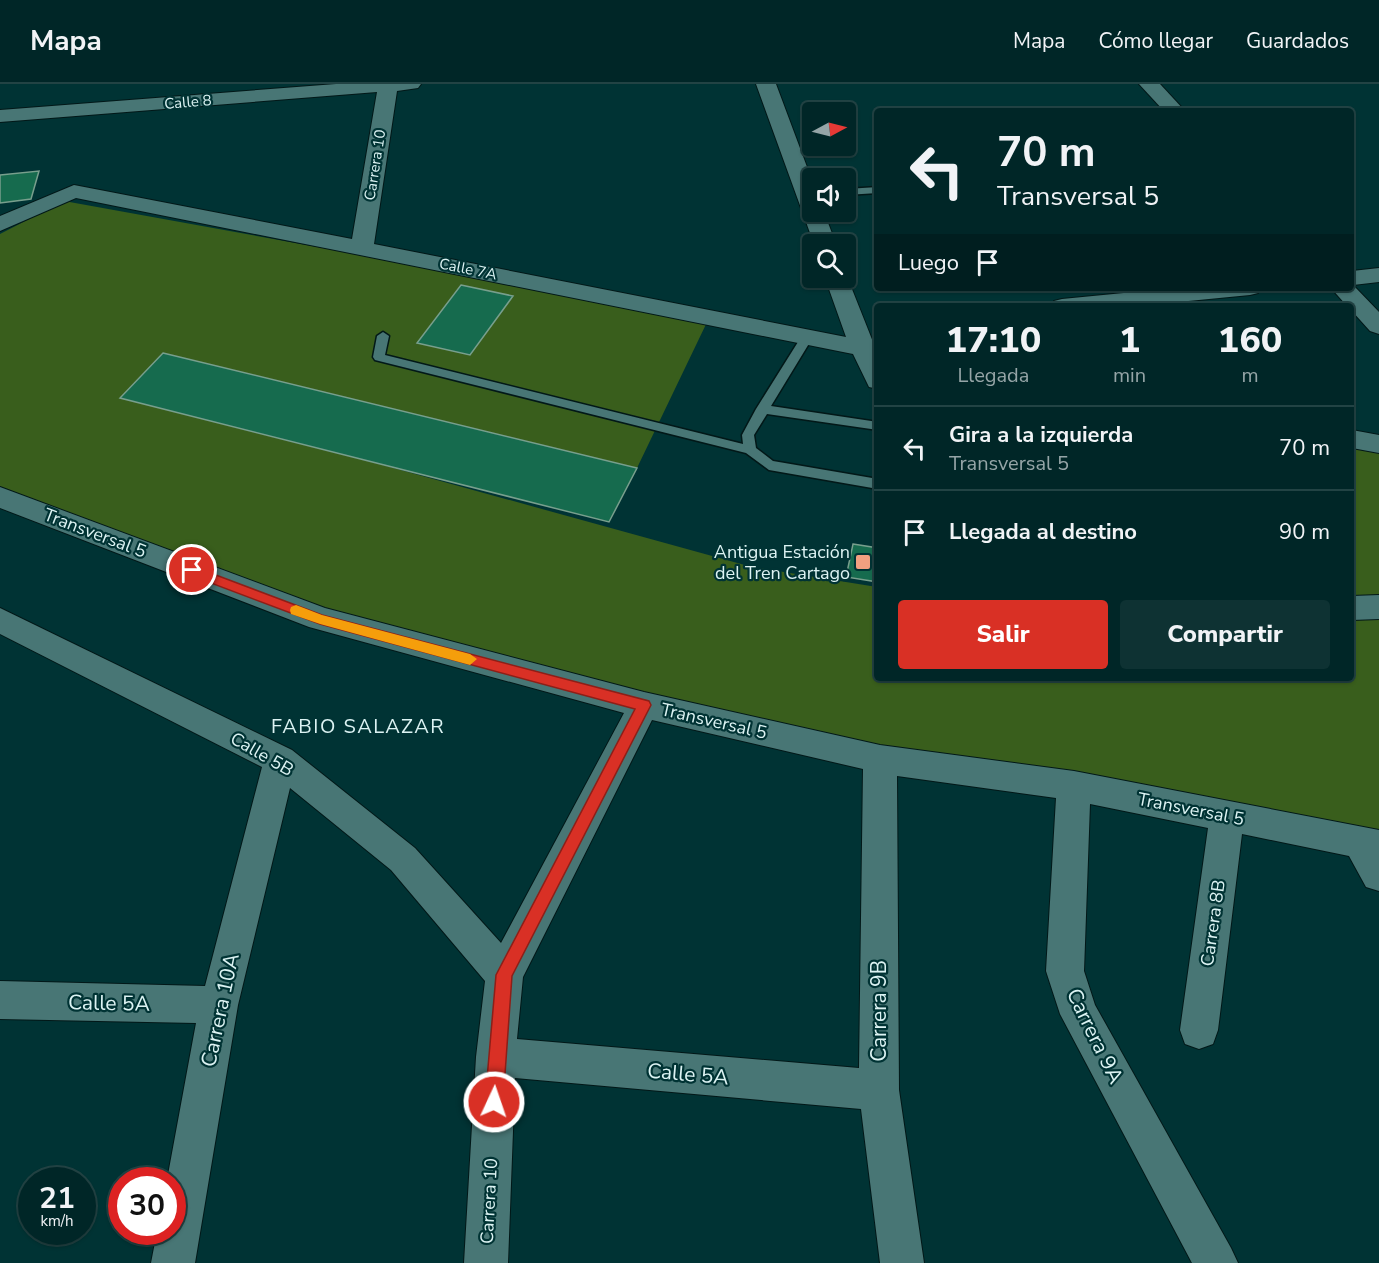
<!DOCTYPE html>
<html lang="es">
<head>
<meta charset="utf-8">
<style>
  :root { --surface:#002627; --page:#0e3233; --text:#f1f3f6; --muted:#95a5a7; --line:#224344; --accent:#d93025 }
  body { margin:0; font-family:"Nunito Sans",sans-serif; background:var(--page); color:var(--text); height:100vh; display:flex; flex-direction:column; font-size:22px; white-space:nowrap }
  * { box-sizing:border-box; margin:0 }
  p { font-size:20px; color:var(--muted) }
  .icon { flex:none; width:33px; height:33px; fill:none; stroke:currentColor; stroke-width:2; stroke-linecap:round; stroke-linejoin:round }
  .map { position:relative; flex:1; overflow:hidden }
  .details { position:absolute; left:874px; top:219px; width:480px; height:378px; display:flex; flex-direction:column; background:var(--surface); border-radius:6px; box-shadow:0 2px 4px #0004,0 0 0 2px var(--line) }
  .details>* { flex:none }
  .hud { position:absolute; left:874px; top:24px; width:480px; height:183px; border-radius:6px; box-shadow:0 2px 4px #0004,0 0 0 2px var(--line); background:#002627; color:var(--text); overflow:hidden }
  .needle { width:39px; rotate:83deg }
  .fabs { position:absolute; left:802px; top:18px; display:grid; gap:12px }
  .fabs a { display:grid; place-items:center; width:54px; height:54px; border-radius:6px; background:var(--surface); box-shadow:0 2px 4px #0004,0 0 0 2px var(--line); font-size:30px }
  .speed { position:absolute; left:18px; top:1083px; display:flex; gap:12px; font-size:30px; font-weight:700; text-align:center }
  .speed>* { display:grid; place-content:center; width:78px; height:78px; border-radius:50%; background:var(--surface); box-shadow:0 2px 4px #0004,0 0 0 2px var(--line); line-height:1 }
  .speed small { font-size:15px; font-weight:400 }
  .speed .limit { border:9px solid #d22; background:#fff; color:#111 }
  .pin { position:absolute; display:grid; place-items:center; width:51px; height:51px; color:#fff; margin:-26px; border:3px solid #fff; border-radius:50%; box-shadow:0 2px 6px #0007 }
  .me { position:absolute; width:66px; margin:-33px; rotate:3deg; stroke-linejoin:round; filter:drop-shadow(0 0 4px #0008) }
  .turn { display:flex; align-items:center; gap:21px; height:126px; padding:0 24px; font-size:27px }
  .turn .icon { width:78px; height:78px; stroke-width:2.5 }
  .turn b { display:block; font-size:42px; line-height:51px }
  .then { display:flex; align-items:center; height:57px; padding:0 24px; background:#0003; gap:12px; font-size:22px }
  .eta { display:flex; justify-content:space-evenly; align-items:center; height:102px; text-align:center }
  .eta b { font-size:36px; font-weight:800; line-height:42px }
  .action { display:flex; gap:12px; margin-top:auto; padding:12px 24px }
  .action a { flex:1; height:69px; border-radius:6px; background:var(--accent); color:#fff; font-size:24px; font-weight:800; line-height:69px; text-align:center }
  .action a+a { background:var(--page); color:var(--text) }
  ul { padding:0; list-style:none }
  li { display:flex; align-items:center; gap:18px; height:84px; padding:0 24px; border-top:2px solid var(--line) }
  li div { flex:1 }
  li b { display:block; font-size:22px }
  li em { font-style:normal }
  header { display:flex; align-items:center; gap:36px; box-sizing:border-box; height:84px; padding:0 30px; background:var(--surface); border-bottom:2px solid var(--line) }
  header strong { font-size:28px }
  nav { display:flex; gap:33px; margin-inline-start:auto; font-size:21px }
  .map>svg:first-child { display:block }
  .green { fill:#395e1c }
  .building { fill:#166b4e; stroke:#789f8d; stroke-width:1.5 }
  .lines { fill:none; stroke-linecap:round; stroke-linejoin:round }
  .service-casing { stroke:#021818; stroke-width:3 }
  .minor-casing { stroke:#021818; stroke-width:2 }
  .service { fill:#487675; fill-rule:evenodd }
  .minor { fill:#487675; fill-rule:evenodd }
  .route { fill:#d93025; stroke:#8d1f18; stroke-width:1.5 }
  .slow { fill:#f59e0b }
  .poi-dot { fill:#f2a080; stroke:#003334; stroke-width:2 }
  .labels { text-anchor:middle; stroke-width:4.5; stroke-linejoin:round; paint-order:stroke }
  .far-street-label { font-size:15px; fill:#dcf3f3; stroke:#003334 }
  .street-label { font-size:18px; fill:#dcf3f3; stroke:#003334 }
  .poi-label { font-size:18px; fill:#dcf3f3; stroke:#003334; text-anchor:end }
  .neighbourhood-label { font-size:20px; letter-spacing:1.5px; fill:#dcf3f3; stroke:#003334 }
  .near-street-label { font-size:21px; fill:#dcf3f3; stroke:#003334 }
</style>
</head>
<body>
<header>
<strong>Mapa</strong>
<nav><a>Mapa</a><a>Cómo llegar</a><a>Guardados</a></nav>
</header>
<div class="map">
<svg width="1379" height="1179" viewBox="0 0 1379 1179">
  <rect width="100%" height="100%" fill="#003334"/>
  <path class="green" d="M 64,117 L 709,234 L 637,384 L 163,269 L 120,314 L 379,380 L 752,483 L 877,503 L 878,594 L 1352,594 L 1352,355 L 1379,360 L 1379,762 L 880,675 L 320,535 L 0,413 L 0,150 Z"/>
  <g class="building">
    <path d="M 39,87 L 31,115 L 0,119 L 0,91 Z"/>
    <path d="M 461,201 L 513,212 L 470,271 L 417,259 Z"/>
    <path d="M 163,269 L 637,384 L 609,438 L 120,314 Z"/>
    <path d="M 853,460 L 878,464 L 878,498 L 846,493 Z"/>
  </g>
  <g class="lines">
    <g class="service-casing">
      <g id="service">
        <path d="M 878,103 L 878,109 L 846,111 L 846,105 Z"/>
        <path d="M 383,248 L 389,252 L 385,271 L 743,360 L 742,351 L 756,325 L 803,250 L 811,250 L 813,253 L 771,322 L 878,338 L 878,346 L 767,330 L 754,351 L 756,364 L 773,377 L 878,395 L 878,405 L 769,386 L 746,369 L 375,276 L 373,273 L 377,252 Z"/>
      </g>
    </g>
    <g class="minor-casing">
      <g id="minor">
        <path d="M 336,0 L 421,0 L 418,4 L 397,7 L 374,160 L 846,253 L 825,194 L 846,194 L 846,190 L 873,258 L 878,259 L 878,305 L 869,303 L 853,270 L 76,114 L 0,147 L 0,132 L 74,101 L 352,155 L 377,8 L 0,38 L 0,26 Z"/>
        <path d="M 756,0 L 776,0 L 813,99 L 813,128 L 824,128 L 836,160 L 814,160 Z"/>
        <path d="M 1139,0 L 1160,0 L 1185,27 L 1164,27 Z"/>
        <path d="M 1379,184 L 1379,198 L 1353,201 L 1379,228 L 1379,250 L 1370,247 L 1352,227 L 1352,222 L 1347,222 L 1331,204 L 1352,204 L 1352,187 Z"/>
        <path d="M 1175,204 L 1262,204 L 1258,209 L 1250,211 L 1137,222 L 1050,222 L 1054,217 L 1062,215 Z"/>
        <path d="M 1352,346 L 1379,351 L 1379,369 L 1352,364 Z"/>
        <path d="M 0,403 L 325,524 L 644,608 L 880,661 L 1074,687 L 1379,746 L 1379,807 L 1366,803 L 1349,772 L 1242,750 L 1218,946 L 1213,960 L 1199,965 L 1185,960 L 1180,946 L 1208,744 L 1090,720 L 1084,887 L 1095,921 L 1231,1164 L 1238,1179 L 1192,1179 L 1060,930 L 1046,887 L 1056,714 L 897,692 L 899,1006 L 924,1179 L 880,1179 L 861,1025 L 515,994 L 508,1179 L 464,1179 L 476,973 L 485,897 L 391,786 L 290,704 L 238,921 L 195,1179 L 151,1179 L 157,1148 L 172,1148 L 172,1096 L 167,1096 L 196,939 L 0,935 L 0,897 L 205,902 L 262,683 L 0,550 L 0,524 L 292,666 L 415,764 L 501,859 L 624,629 L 309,543 L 0,424 ZM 652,636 L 863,685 L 859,984 L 517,955 L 523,893 Z"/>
        <path d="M 1379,511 L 1379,535 L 1352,536 L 1352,512 Z"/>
      </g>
    </g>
    <use href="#service" class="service"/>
    <use href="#minor" class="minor"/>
  </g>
  <path class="route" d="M 192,482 L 322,531 L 649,617 L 651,621 L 512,892 L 503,1018 L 500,1025 L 494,1027 L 488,1025 L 485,1018 L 496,891 L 635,625 L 320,540 L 187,490 L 185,486 Z"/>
  <path class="slow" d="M 296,521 L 322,531 L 470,570 L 477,575 L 470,581 L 320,540 L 291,530 L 290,526 L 291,523 Z"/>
  <rect class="poi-dot" x="855" y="470" width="16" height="16" rx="3"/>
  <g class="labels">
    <g class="far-street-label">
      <text transform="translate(188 18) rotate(-5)" y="5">Calle 8</text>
      <text transform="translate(375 81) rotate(-81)" y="5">Carrera 10</text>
      <text transform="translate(468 185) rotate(11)" y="5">Calle 7A</text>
    </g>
    <g class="street-label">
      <text transform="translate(95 449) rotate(21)" y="6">Transversal 5</text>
      <text transform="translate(714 637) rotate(13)" y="6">Transversal 5</text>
      <text transform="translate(262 670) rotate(30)" y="6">Calle 5B</text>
      <text transform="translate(1191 725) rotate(11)" y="6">Transversal 5</text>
      <text transform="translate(1213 839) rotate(-82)" y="6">Carrera 8B</text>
      <text transform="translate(489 1117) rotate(-87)" y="6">Carrera 10</text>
    </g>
    <g class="poi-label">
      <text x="850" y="474">Antigua Estación<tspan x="850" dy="21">del Tren Cartago</tspan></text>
    </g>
    <g class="neighbourhood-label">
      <text x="358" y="649">FABIO SALAZAR</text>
    </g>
    <g class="near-street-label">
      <text transform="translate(109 919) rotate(1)" y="7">Calle 5A</text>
      <text transform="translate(220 926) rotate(-78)" y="7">Carrera 10A</text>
      <text transform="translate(879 927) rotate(-90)" y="7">Carrera 9B</text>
      <text transform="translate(1095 952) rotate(64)" y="7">Carrera 9A</text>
      <text transform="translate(688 990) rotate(5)" y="7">Calle 5A</text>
    </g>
  </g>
</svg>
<div class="fabs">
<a><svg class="needle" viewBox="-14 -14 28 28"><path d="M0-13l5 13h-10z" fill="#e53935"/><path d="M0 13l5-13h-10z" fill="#95a5a7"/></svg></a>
<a><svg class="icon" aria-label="sound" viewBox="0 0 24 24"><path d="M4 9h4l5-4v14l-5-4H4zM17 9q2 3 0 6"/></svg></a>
<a><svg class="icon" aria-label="search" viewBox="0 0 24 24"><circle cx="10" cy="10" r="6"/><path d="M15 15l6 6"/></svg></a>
</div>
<div class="speed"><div>21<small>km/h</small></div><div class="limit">30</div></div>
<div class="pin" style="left:192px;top:486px;background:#d93025"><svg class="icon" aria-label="arrive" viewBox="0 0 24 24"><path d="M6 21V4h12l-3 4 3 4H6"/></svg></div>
<svg class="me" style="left:494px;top:1018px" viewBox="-20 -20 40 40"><circle r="17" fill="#d93025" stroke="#fff" stroke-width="3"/><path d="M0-11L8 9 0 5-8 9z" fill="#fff"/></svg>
<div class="hud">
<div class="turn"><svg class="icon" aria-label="left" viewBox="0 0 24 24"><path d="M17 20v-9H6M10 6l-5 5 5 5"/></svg><div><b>70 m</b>Transversal 5</div></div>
<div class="then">Luego<svg class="icon" aria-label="arrive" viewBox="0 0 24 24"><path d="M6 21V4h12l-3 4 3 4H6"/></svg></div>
</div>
<section class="details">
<div class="eta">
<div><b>17:10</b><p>Llegada</p></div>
<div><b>1</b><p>min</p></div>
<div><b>160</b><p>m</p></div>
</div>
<ul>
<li><svg class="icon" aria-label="left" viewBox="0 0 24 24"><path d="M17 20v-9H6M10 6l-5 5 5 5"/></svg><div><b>Gira a la izquierda</b><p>Transversal 5</p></div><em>70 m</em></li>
<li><svg class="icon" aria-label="arrive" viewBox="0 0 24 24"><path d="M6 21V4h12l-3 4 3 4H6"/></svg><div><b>Llegada al destino</b></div><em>90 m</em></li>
</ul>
<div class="action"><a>Salir</a><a>Compartir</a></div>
</section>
</div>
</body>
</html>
